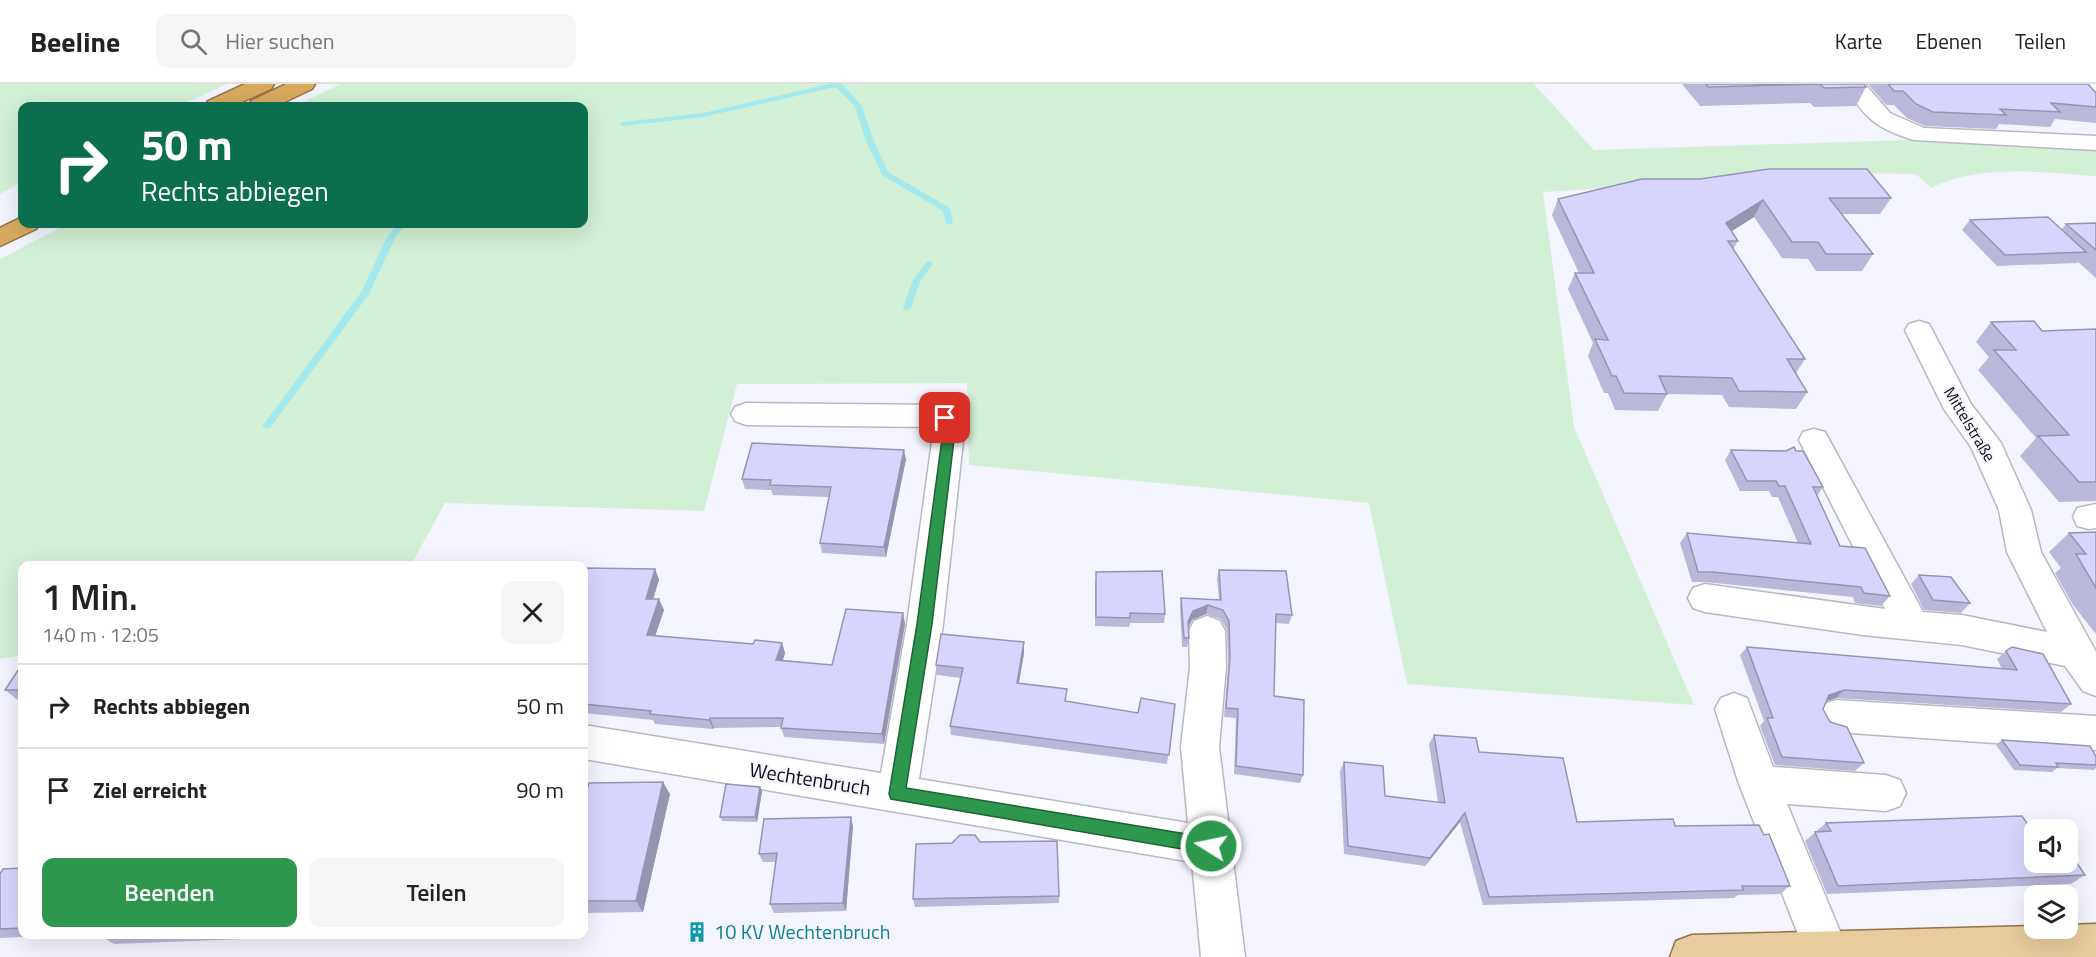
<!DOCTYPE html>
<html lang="de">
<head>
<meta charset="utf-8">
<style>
  :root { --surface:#fff; --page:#f6f6f6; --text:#222; --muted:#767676; --line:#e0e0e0; --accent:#2d974e }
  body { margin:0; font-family:"Titillium Web",sans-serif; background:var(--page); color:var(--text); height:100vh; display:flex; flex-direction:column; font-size:22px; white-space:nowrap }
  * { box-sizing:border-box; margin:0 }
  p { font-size:20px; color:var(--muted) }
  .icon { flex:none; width:33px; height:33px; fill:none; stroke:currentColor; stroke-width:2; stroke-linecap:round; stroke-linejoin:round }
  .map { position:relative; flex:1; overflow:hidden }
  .drawer { position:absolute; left:18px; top:477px; width:570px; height:378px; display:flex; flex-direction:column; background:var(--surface); border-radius:12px; box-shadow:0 6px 24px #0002 }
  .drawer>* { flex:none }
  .hud { position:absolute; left:18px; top:18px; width:570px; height:126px; border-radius:12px; box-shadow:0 6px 24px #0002; background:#0b6e4f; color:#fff; overflow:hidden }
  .fabs { position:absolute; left:2024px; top:735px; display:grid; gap:12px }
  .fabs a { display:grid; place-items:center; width:54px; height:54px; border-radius:12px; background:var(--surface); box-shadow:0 6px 24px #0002; font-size:30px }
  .pin { position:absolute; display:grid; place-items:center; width:51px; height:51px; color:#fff; margin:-26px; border-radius:12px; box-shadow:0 3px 9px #0006 }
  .me { position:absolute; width:66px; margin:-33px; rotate:280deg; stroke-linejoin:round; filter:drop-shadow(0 0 4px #0008) }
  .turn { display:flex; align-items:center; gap:21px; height:126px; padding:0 24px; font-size:27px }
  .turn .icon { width:78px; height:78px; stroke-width:2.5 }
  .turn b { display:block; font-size:42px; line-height:51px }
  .round { display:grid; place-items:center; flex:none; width:63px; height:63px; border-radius:12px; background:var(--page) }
  .head { display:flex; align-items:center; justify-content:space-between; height:102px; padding:0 24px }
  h1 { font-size:36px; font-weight:600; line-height:45px }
  .action { display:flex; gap:12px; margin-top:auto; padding:12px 24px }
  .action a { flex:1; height:69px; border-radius:12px; background:var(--accent); color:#fff; font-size:24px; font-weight:600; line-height:69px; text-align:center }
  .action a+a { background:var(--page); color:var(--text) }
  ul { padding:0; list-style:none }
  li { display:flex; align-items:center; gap:18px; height:84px; padding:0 24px; border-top:2px solid var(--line) }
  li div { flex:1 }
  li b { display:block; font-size:22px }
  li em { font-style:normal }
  header { display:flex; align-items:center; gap:36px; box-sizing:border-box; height:84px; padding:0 30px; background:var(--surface); border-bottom:2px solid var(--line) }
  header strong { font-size:28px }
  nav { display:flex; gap:33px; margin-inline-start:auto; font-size:21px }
  .search { width:420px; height:54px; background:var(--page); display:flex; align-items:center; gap:15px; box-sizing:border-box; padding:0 21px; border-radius:12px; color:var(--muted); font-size:22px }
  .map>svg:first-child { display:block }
  .green { fill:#d2f0d5 }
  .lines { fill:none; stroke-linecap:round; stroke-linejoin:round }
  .stream { fill:#a4e9ee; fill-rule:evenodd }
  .minor-casing { stroke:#b9b8c2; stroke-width:3 }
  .major-casing { stroke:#927343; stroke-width:3 }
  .highway-casing { stroke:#927343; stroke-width:3 }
  .minor { fill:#fff; fill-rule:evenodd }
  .major { fill:#e8cb9e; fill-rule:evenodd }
  .highway { fill:#d9a95e; fill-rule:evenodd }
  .wall { fill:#b9b7da }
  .shaded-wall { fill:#9695b1 }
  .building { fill:#d7d5fd; stroke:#9695b1; stroke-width:1.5 }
  .route { fill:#2d974e; stroke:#1d6233; stroke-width:1.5 }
  .labels { text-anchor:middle; stroke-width:4.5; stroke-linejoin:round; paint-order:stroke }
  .street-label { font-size:16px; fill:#0e0e12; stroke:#f4f4fe }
  .near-street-label { font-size:20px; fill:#0e0e12; stroke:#f4f4fe }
  .near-culture-label { font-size:20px; fill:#0d838f; stroke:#f4f4fe; text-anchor:start }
</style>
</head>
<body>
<header>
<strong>Beeline</strong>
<div class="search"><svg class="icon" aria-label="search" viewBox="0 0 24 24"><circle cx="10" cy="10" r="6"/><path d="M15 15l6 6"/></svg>Hier suchen</div>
<nav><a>Karte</a><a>Ebenen</a><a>Teilen</a></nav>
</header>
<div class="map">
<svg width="2096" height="873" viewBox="0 0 2096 873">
  <rect width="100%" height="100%" fill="#f4f4fe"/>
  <g class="green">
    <path d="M 0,0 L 227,0 L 179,22 L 22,22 L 22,98 L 0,110 Z"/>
    <path d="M 340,0 L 1534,0 L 1594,66 L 1941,55 L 2096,65 L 2096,92 C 2042,89 1981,79 1931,104 L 1916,90 L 1787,88 L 1748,95 L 1543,108 L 1574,343 L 1694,621 L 1407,600 L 1369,419 L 969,381 L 967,299 L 737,300 L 704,427 L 445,419 L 411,481 L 22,482 L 22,571 L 0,575 L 0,175 L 67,140 L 584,140 L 584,22 L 295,22 Z"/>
  </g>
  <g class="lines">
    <g class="stream">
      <path d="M 829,0 L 842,0 L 862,22 L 873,55 L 888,88 L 950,124 L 953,138 L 952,140 L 946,140 L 943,127 L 882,91 L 865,55 L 855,23 L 836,3 L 703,33 L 623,42 L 619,40 L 623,38 L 703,29 Z"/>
      <path d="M 398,140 L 406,140 L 395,154 L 369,210 L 270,344 L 264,344 L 262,342 L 264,340 L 362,207 L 387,153 Z"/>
      <path d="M 929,177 L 933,180 L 920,198 L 911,224 L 907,227 L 904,226 L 903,224 L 912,198 L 926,178 Z"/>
    </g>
    <g class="minor-casing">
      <g id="minor">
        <path d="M 1843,0 L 1865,0 L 1890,29 L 1924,44 L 2096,52 L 2096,66 L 1914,56 C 1874,44 1866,34 1843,0 Z"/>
        <path d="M 2062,0 L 2096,0 L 2096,14 L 2065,5 Z"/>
        <path d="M 1919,237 L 1929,240 L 1971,320 L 2001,359 L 2031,426 L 2041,468 L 2096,568 L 2096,612 L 2083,607 L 2065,582 L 1962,561 L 1863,551 L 1705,528 L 1693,524 L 1688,514 L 1693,504 L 1705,500 L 1885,525 L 1799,356 L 1803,348 L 1814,345 L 1825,348 L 1923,528 L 1962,531 L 2047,548 L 2007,468 L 1999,426 L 1971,363 L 1944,325 L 1905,246 L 1909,240 Z"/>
        <path d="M 746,319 L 940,321 C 952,325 959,329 965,339 L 943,540 L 919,695 L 1188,739 L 1181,663 L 1190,583 L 1189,547 L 1194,537 L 1207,532 L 1220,537 L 1225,547 L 1226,583 L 1219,663 L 1245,873 L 1201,873 L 1192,778 L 584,675 L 584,641 L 881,689 L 907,540 L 934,343 L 746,341 L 735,337 L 731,330 L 735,323 Z"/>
        <path d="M 2096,420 L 2096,444 L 2089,445 L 2077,442 L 2073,433 L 2077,424 Z"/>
        <path d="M 1734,609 L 1747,614 L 1773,683 L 1886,691 L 1900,696 L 1906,709 L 1900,722 L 1886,727 L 1787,720 L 1849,869 L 1847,873 L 1807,873 L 1739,700 L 1715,625 L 1721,614 Z"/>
        <path d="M 1836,616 L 2096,632 L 2096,666 L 1836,648 L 1823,644 L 1817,632 L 1823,620 Z"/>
      </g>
    </g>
    <g class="major-casing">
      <path id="major" d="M 2096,840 L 2096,873 L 1670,873 L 1676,857 L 1692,851 L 2034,842 L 2034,844 L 2067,844 L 2067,841 Z"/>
    </g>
    <g class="highway-casing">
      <g id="highway">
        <path d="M 245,0 L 274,0 L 271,5 L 233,22 L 205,22 L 208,17 Z"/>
        <path d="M 286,0 L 315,0 L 312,5 L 276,22 L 248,22 L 251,17 Z"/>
        <path d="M 22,133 L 22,140 L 40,140 L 36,145 L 0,162 L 0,144 Z"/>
      </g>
    </g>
    <use href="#minor" class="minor"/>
    <use href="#major" class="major"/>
    <use href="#highway" class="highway"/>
  </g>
  <g class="wall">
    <path d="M 1682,0 L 1864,0 L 1866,3 L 1856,22 L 1814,23 L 1810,19 L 1700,22 Z"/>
    <path d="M 1868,0 L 2088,0 L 2096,9 L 2096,39 L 2055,35 L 2050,43 L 1999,40 L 1996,45 L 1925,42 L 1907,34 L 1894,21 L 1886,21 Z"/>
    <path d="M 1891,114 L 1880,130 L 1842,130 L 1873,170 L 1862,187 L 1816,187 L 1808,175 L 1782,174 L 1754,133 L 1731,147 L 1738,157 L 1733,165 L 1805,275 L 1796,289 L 1807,308 L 1796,325 L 1729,323 L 1722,311 L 1667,310 L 1658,327 L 1615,326 L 1608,309 L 1604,309 L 1588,272 L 1593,259 L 1568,205 L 1575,189 L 1579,189 L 1552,131 L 1558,115 Z"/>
    <path d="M 1970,136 L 2062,145 L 2066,140 L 2096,139 L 2096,194 L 2078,178 L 2077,179 L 1997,182 L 1962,146 Z"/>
    <path d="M 1991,238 L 2042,247 L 2096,245 L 2096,417 L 2059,418 L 2020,372 L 2036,354 L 1978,286 L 1989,273 L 1976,258 Z"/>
    <path d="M 1731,366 L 1796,367 L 1823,403 L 1817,412 L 1840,462 L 1890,512 L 1881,522 L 1855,519 L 1853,513 L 1705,498 L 1692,498 L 1680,459 L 1687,449 L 1798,459 L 1778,413 L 1772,413 L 1769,407 L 1740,407 L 1725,376 Z"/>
    <path d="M 906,375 L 886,473 L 822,469 L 820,459 L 829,413 L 773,411 L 771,406 L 745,405 L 742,395 Z"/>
    <path d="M 2096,448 L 2096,550 L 2073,521 L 2055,489 L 2061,484 L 2049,468 L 2069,449 Z"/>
    <path d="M 584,484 L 655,485 L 659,496 L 653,515 L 664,526 L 655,552 L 753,560 L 782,559 L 785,569 L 783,576 L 832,581 L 903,529 L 905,540 L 884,660 L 784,653 L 781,643 L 714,644 L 713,645 L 655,640 L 653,636 L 584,629 Z"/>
    <path d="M 1219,486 L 1292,531 L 1289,540 L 1276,539 L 1274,612 L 1303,691 L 1300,699 L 1234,690 L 1236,634 L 1224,633 L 1228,583 L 1227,546 L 1221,535 L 1206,530 L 1192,536 L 1188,544 L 1189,554 L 1187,563 L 1182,563 L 1180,523 L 1181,514 L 1219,516 L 1217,495 Z"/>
    <path d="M 1919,491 L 1970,519 L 1961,529 L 1924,526 L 1911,500 Z"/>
    <path d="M 1095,497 L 1165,530 L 1164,539 L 1130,539 L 1129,543 L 1095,542 Z"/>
    <path d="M 1747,563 L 2002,585 L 1997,575 L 2006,567 L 2071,620 L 2061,628 L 1836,614 L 1826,617 L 1823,625 L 1830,638 L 1864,679 L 1855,687 L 1775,681 L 1760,642 L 1764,637 L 1740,571 Z"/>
    <path d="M 1024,569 L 1019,599 L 1066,618 L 1138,629 L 1175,620 L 1167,680 L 951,651 L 950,642 L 961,594 L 937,591 L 936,581 Z"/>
    <path d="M 22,580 L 22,616 L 18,616 L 5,606 Z"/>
    <path d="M 1434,651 L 1479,668 L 1577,738 L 1675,742 L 1790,802 L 1780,810 L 1738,811 L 1734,814 L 1483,821 L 1460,738 L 1425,782 L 1344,770 L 1340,687 L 1344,678 L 1385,712 L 1438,718 L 1429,660 Z"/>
    <path d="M 2002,656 L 2096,673 L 2096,684 L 2094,686 L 2057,684 L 2052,688 L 2014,686 L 1996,661 Z"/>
    <path d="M 760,703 L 762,707 L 757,738 L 722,737 L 720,733 Z"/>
    <path d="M 584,709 L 670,710 L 643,828 L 584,829 Z"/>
    <path d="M 1826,739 L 2028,741 L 2085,791 L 2071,800 L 1827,810 L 1805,757 Z"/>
    <path d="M 853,742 L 846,827 L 774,829 L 770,820 L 776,778 L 763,778 L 759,770 Z"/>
    <path d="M 980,758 L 1059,812 L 1059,819 L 915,823 L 913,815 Z"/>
    <path d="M 22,784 L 22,850 L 69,851 L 0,854 L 0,790 Z"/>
    <path d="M 106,850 L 274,850 L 272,854 L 114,860 L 104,854 Z"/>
  </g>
  <g class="shaded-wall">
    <path d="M 1763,116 L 1754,133 L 1718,156 L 1726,139 Z"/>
    <path d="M 904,366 L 906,375 L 886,473 L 884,463 Z"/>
    <path d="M 655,485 L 659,496 L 650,525 L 646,515 Z"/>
    <path d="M 659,515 L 664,526 L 652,561 L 647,551 Z"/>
    <path d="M 1208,521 L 1206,530 L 1192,536 L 1187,547 L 1188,538 L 1193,527 Z"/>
    <path d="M 903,529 L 905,540 L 884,660 L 882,650 Z"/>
    <path d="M 1024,558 L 1024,569 L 1017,609 L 1017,599 Z"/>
    <path d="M 782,559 L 785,569 L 780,586 L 776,576 Z"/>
    <path d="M 1844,606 L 1836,614 L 1821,619 L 1829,611 Z"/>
    <path d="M 710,634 L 714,644 L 713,645 L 709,636 Z"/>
    <path d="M 663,698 L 670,710 L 643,828 L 636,817 Z"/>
    <path d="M 760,703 L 762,707 L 757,738 L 755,733 Z"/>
    <path d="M 1465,729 L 1460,738 L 1425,782 L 1430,774 Z"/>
    <path d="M 851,733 L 853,742 L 846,827 L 843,819 Z"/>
  </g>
  <g class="building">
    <path d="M 1706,0 L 1864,0 L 1866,3 L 1824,4 L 1820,0 L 1708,3 Z"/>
    <path d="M 1888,0 L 2088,0 L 2096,9 L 2096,23 L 2051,19 L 2060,28 L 2000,25 L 2006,31 L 1933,28 L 1916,20 L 1903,7 L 1894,7 Z"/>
    <path d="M 1769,85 L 1867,85 L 1891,114 L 1829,114 L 1873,170 L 1826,170 L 1818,158 L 1792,158 L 1763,116 L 1726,139 L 1738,157 L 1728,157 L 1805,275 L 1787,275 L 1807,308 L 1739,307 L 1732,294 L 1659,292 L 1667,310 L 1624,309 L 1616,292 L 1612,292 L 1595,255 L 1608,256 L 1575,189 L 1594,189 L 1558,115 L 1642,95 L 1700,95 Z"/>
    <path d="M 2048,133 L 2086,168 L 2005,171 L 1970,136 Z"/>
    <path d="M 2096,139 L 2096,166 L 2066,140 Z"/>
    <path d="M 2034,237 L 2042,247 L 2096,245 L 2096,398 L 2079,398 L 2038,352 L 2069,351 L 1994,266 L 2016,266 L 1991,238 Z"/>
    <path d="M 752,359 L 904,366 L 884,463 L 820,459 L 831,403 L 770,401 L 771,396 L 742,395 Z"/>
    <path d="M 1794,363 L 1796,367 L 1803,367 L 1823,403 L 1813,403 L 1840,462 L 1865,464 L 1890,512 L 1864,509 L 1861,503 L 1712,488 L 1698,488 L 1687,449 L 1811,460 L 1785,402 L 1779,402 L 1776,397 L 1747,397 L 1731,366 L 1786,367 Z"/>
    <path d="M 2096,448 L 2096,504 L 2076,470 L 2086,470 L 2069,449 Z"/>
    <path d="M 584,484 L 655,485 L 646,515 L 659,515 L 647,551 L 753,560 L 755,556 L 782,559 L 776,576 L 832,581 L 846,525 L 903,529 L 882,650 L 781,644 L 783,634 L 710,634 L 709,636 L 650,630 L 651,627 L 584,620 Z"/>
    <path d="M 1219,486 L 1286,487 L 1292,531 L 1276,530 L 1274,612 L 1304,616 L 1303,691 L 1236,682 L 1238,625 L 1226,624 L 1230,574 L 1229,537 L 1223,526 L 1208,521 L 1193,527 L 1188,538 L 1189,554 L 1184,554 L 1181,514 L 1221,516 Z"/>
    <path d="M 1162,487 L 1165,530 L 1130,529 L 1130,534 L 1096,533 L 1096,488 Z"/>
    <path d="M 1919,491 L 1951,493 L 1970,519 L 1933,516 Z"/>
    <path d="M 941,550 L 1024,558 L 1017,599 L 1067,605 L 1065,617 L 1138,629 L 1141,614 L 1175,620 L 1169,671 L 950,642 L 963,584 L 936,581 Z"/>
    <path d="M 1747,563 L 2017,586 L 2006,567 L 2012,563 L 2043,570 L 2071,620 L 1844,606 L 1829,611 L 1823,625 L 1830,638 L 1847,643 L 1864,679 L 1782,673 L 1767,634 L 1773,634 Z"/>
    <path d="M 22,580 L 22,606 L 5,606 Z"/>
    <path d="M 1434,651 L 1476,654 L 1479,668 L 1563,674 L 1577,738 L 1673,735 L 1675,742 L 1759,741 L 1764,751 L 1769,750 L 1790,802 L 1742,802 L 1743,806 L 1489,813 L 1465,729 L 1430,774 L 1348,762 L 1344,678 L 1383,682 L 1385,712 L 1445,719 Z"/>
    <path d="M 2002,656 L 2090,662 L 2096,673 L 2096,681 L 2056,679 L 2058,683 L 2020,681 Z"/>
    <path d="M 663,698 L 636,817 L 584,817 L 584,709 L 586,709 L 589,699 Z"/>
    <path d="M 726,700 L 760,703 L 755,733 L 720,733 Z"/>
    <path d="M 2022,732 L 2028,741 L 2052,740 L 2055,746 L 2034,746 L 2034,778 L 2067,778 L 2067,764 L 2085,791 L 1838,802 L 1815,748 L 1831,747 L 1826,739 Z"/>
    <path d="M 851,733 L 843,819 L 770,820 L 777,769 L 759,770 L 764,735 Z"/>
    <path d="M 960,751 L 975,751 L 980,758 L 1057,757 L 1059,812 L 913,815 L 916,760 L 952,759 Z"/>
    <path d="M 22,784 L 22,844 L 0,845 L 0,790 L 3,785 Z"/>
    <path d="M 106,850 L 186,850 L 104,854 Z"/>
  </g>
  <path class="route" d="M 945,330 L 950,331 L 956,339 L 932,540 L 906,704 L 1211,754 L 1217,757 L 1219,762 L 1217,768 L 1211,770 L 891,715 L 889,710 L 917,540 L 944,340 L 939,334 Z"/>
  <defs>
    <g id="building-bare" transform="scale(1.62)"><path d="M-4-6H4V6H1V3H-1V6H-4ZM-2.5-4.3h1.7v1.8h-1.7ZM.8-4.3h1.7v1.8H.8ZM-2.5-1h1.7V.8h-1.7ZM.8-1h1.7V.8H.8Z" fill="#0f9aa8" stroke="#f4f4fe" stroke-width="2.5" paint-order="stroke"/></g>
  </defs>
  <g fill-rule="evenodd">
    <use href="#building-bare" x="697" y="848"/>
  </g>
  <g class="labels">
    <g class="street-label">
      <text transform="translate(1970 340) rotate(59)" y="6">Mittelstraße</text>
    </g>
    <g class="near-street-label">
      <text transform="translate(810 695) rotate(9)" y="7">Wechtenbruch</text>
    </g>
    <g class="near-culture-label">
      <text x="714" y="855">10 KV Wechtenbruch</text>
    </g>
  </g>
</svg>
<div class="fabs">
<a><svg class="icon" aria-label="sound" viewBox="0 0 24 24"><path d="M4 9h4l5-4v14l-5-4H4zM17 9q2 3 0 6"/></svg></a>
<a><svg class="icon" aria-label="layers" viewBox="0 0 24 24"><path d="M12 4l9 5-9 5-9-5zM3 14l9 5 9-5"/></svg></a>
</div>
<div class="pin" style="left:945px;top:334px;background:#d93025"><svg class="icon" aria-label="arrive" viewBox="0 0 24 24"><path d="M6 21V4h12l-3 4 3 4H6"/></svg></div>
<svg class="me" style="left:1211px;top:762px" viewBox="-20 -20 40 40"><circle r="17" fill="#2d974e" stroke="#fff" stroke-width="3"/><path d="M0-11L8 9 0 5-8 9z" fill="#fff"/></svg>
<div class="hud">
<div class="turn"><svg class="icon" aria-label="right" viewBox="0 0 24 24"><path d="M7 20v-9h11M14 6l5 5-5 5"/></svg><div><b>50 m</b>Rechts abbiegen</div></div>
</div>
<section class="drawer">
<div class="head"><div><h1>1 Min.</h1><p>140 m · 12:05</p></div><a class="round"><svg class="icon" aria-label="close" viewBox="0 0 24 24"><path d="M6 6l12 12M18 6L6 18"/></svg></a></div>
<ul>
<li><svg class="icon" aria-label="right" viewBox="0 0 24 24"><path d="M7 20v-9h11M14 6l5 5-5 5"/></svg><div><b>Rechts abbiegen</b></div><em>50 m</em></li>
<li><svg class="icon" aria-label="arrive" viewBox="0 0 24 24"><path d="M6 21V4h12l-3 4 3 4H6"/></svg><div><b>Ziel erreicht</b></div><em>90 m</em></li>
</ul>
<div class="action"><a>Beenden</a><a>Teilen</a></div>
</section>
</div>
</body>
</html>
